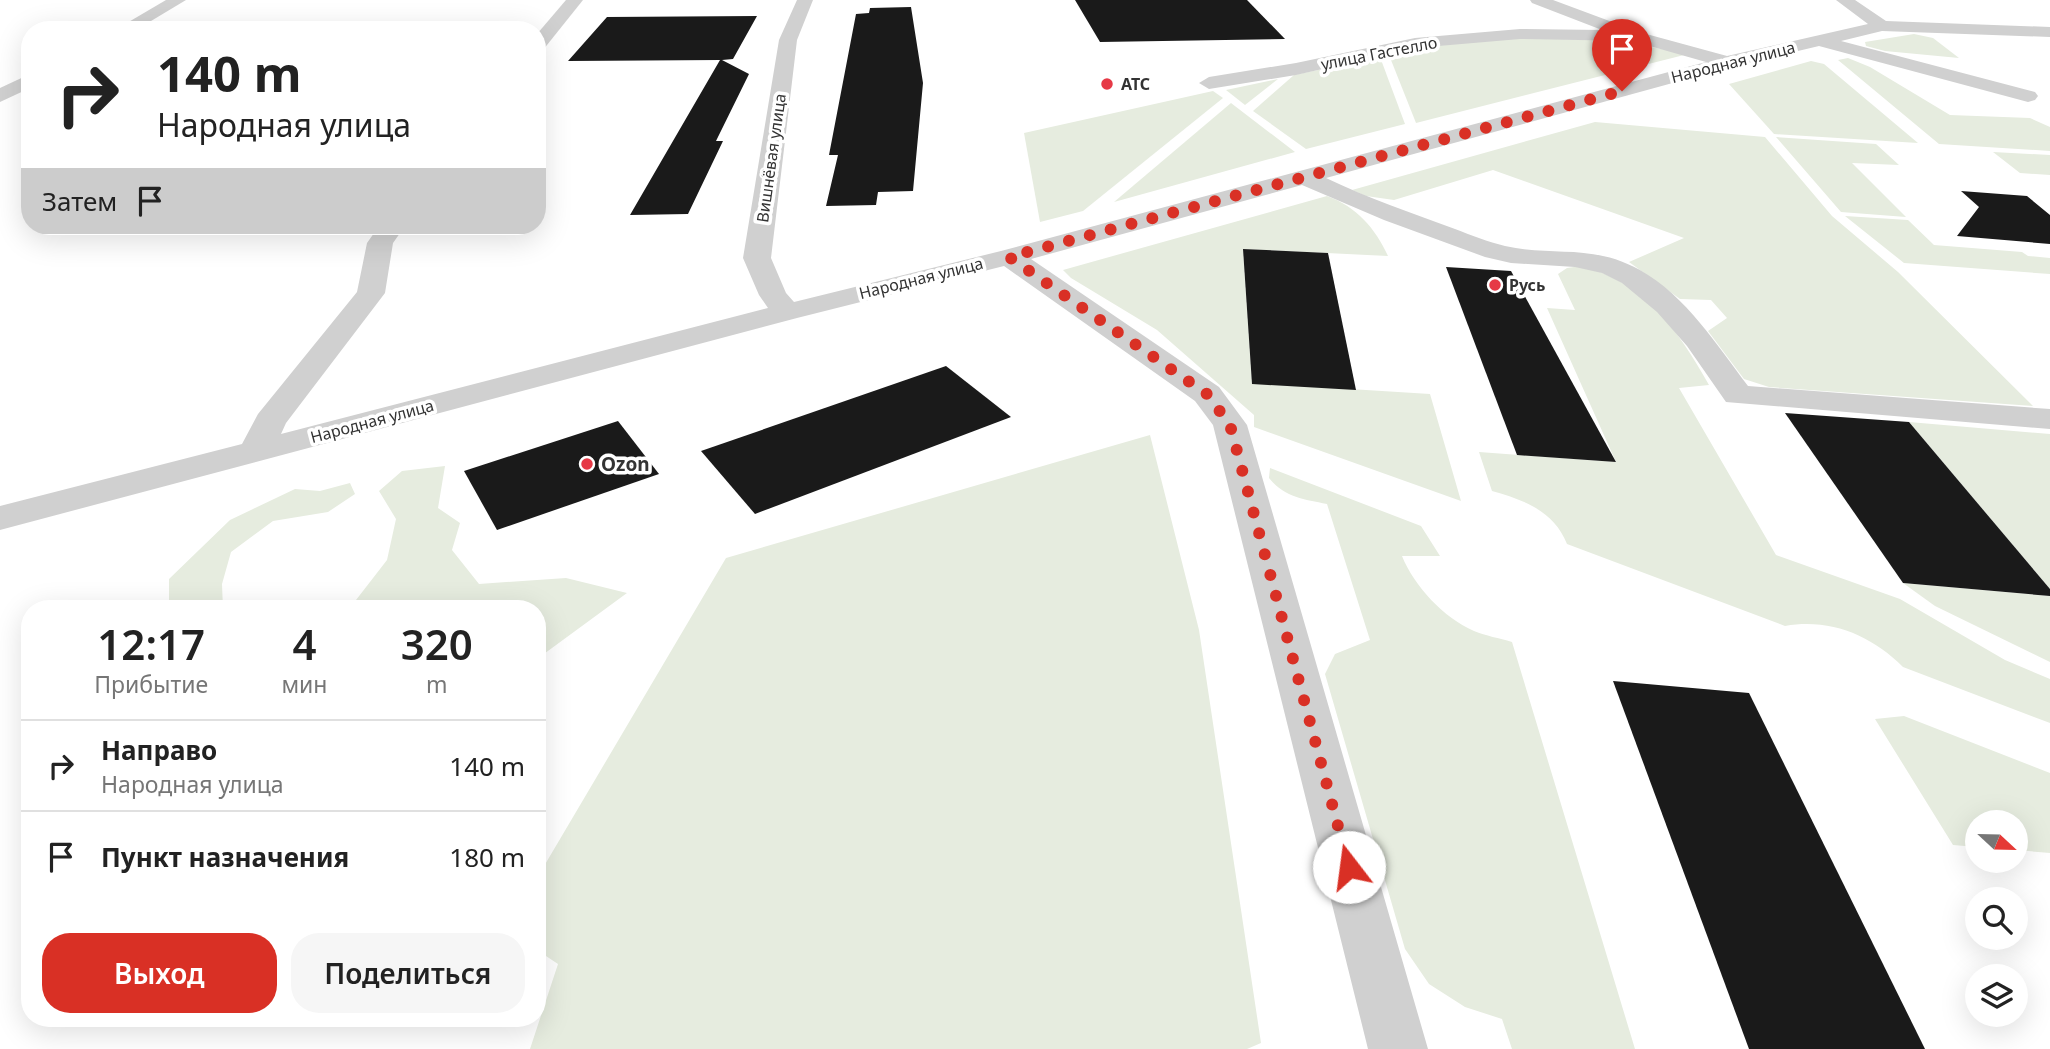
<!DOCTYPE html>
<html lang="ru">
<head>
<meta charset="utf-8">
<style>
  :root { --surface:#fff; --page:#f6f6f6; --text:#222; --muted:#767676; --line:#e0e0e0; --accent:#d93025 }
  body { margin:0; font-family:"Noto Sans",sans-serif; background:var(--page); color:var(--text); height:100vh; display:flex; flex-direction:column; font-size:26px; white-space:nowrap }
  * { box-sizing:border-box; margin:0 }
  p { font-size:23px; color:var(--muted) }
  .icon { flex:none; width:38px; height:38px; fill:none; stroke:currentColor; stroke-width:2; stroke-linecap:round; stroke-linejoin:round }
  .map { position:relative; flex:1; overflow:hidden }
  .details { position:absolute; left:21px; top:600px; width:525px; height:427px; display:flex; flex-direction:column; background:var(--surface); border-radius:28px; box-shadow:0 7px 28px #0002 }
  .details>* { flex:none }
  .top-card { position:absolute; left:21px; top:21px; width:525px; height:214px; border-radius:28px; box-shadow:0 7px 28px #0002; background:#fff; color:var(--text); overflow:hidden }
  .needle { width:46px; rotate:112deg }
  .tools { position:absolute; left:1965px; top:810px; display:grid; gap:14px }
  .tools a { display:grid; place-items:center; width:63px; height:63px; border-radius:50%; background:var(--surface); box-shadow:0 7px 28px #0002; font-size:35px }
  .pin { position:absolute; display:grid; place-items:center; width:60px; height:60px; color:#fff; margin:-72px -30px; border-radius:50% 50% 50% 0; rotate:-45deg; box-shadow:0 0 7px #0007 }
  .pin .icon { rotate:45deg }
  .me { position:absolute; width:77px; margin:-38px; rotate:345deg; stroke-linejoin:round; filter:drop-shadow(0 0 5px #0008) }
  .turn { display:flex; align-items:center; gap:24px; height:147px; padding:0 21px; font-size:32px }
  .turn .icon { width:91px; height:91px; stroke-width:2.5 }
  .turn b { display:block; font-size:49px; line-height:60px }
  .then { display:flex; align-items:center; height:66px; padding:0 21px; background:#0003; gap:14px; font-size:26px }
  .eta { display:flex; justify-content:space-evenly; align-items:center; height:119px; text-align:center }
  .eta b { font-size:42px; font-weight:600; line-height:49px }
  .button { display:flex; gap:14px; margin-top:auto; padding:14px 21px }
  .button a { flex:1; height:80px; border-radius:28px; background:var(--accent); color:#fff; font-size:28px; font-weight:600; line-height:80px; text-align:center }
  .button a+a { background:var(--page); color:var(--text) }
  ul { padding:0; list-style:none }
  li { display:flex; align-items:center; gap:21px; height:91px; padding:0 21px; border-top:2px solid var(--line) }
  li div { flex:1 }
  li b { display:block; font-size:26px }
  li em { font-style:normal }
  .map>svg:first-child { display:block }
  .green { fill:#e6ecdf }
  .building { fill:#1a1a1a }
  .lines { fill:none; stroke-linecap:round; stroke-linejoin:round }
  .minor { fill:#d0d0d0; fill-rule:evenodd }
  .route { stroke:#d93025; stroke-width:12; stroke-dasharray:0 21.6 }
  .poi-dot { fill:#e63946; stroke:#fff; stroke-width:2.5 }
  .labels { text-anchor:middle; stroke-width:7; stroke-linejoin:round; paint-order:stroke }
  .far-street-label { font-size:16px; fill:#333; stroke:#fff }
  .far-poi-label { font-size:16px; font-weight:bold; fill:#333; stroke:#fff; text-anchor:start }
  .poi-label { font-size:19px; font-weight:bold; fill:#333; stroke:#fff; text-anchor:start }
</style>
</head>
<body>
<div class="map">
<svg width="2050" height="1049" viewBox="0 0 2050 1049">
  <rect width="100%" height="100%" fill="#fff"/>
  <g class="green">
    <path d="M 1914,34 L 1933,38 L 1959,58 L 1885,51 L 1866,46 L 1865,42 Z"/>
    <path d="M 1508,38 L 1614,40 L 1688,54 L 1416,123 L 1389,55 L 1446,43 Z"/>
    <path d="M 1380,57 L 1405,124 L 1306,149 L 1253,111 L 1294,75 Z"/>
    <path d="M 1848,58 L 1870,67 L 1950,115 L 2030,118 L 2050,127 L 2050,151 L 1939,144 L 1838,60 Z"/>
    <path d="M 1811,61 L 1824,64 L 1918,143 L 1774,134 L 1729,84 Z"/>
    <path d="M 1278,79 L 1245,105 L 1226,90 Z"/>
    <path d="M 1213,91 L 1223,98 L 1083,211 L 1040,222 L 1024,133 Z"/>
    <path d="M 1231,103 L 1295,152 L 1114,202 Z"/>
    <path d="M 1595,122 L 1765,137 L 1832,216 L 1898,272 L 2033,406 L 1769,387 L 1744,379 L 1708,331 L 1727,318 L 1711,300 L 1680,299 L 1629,262 L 1684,238 L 1493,170 L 1394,200 L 1366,196 L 1352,190 Z"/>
    <path d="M 1776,137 L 1876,144 L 1899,165 L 1852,163 L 1906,217 L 1841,212 Z"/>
    <path d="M 1993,152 L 2050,155 L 2050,175 L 2020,173 Z"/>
    <path d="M 1327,196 C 1357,207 1375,228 1388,256 L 1243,249 L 1252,383 L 1430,394 L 1461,501 L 1254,427 L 1254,415 L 1157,330 L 1071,278 L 1063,270 Z"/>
    <path d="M 1845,216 L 1908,220 L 1934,245 L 2022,252 L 2028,256 L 2050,258 L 2050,274 L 1904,263 Z"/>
    <path d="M 1581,266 C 1645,282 1678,330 1709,385 L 1679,388 L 1776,555 L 1900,599 L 2005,660 L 2050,679 L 2050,723 L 1903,667 C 1871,635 1830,618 1785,626 L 1567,544 C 1554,511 1524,500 1492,491 L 1479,452 L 1616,462 L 1547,308 L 1575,310 L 1558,274 L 1567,268 Z"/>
    <path d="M 1909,422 L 2050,434 L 2050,589 Z"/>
    <path d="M 1150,435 L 1199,630 L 1261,1043 L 1247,1049 L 530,1049 L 558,964 L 537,950 L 537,878 L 726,558 Z"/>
    <path d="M 445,466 L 438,508 L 460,523 L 452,550 L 479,584 L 566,578 L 627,593 L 537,659 L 537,609 L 352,609 L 356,600 L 387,560 L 396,519 L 379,491 L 402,471 Z"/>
    <path d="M 1270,468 L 1421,526 L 1440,556 L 1402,556 C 1414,586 1444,618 1474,631 C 1486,636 1499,638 1512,642 L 1635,1049 L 1512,1049 L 1502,1019 L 1465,1007 L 1429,984 L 1405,949 L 1325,674 L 1335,654 L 1370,640 L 1327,504 C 1304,499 1285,498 1269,478 Z"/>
    <path d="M 350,483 L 355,494 L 328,512 L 273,521 L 231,552 L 222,584 L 223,609 L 169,609 L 169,579 L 230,520 L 295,489 L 320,491 Z"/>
    <path d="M 1903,583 L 2050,596 L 2050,662 L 1935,606 Z"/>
    <path d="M 1904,716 L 2050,773 L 2050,853 L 2016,850 L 2016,822 L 1978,822 L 1977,847 L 1953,845 L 1875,719 Z"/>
  </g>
  <g class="building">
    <path d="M 1075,0 L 1247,0 L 1285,39 L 1100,42 Z"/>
    <path d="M 911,7 L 923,83 L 913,191 L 878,192 L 876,205 L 826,206 L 838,155 L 829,155 L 856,14 L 869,13 L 870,8 Z"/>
    <path d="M 757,16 L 733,59 L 722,60 L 749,74 L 716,141 L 723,141 L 688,214 L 630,215 L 720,60 L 568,61 L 607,17 Z"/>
    <path d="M 1961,191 L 2027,196 L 2050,215 L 2050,244 L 1957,236 L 1979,207 Z"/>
    <path d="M 1243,249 L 1328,253 L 1356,390 L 1252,384 Z"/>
    <path d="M 1446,267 L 1511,271 L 1616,462 L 1517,455 Z"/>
    <path d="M 946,366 L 1011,417 L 755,514 L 701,451 Z"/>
    <path d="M 1785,413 L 1909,422 L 2050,589 L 2050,596 L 1903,583 Z"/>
    <path d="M 618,421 L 659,474 L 497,530 L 464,471 Z"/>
    <path d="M 1613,681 L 1749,693 L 1925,1049 L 1749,1049 Z"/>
  </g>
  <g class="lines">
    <g class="minor">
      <path d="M 166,0 L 186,0 L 136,30 L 115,30 Z"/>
      <path d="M 566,0 L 583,0 L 543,50 L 537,51 L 537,34 Z"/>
      <path d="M 797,0 L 813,0 L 797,40 L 771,258 L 786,293 L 794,302 L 1001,251 L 1706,62 L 1632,41 L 1520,39 L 1415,48 L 1296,75 L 1209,89 L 1199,83 L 1209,77 L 1296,63 L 1415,38 L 1520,29 L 1602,30 L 1532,3 L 1530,0 L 1553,0 L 1639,32 L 1727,56 L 1868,24 L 1836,0 L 1855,0 L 1886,21 L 2050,27 L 2050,37 L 1882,31 L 1841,41 L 2035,92 L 2038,96 L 2035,100 L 2028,102 L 1819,46 L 1731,67 L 1326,178 C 1368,198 1411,213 1455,229 C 1471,235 1488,242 1505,246 C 1554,257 1591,243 1640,270 C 1686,296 1717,345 1748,386 L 2050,409 L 2050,429 L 1726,402 L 1687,346 L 1657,312 L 1622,283 L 1602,273 L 1575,267 L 1511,263 L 1485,257 L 1384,220 L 1302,185 L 1031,259 L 1219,387 L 1247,425 L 1428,1049 L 1368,1049 L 1213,425 L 1195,401 L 1004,266 L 797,318 L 0,530 L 0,506 L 242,444 L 258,414 L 357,292 L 367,243 L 379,226 L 405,226 L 393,243 L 385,293 L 286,423 L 281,434 L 768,308 L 759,295 L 743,258 L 779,40 Z"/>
      <path d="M 30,74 L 30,88 L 0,102 L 0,88 Z"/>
    </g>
  </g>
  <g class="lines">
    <path class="route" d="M 1349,867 L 1230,425 L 1207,394 L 1009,257 L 1622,91"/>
  </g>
  <g class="poi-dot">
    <circle cx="1107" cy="84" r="7"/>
    <circle cx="1495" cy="285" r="7"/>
    <circle cx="587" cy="464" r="7"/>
  </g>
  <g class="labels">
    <g class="far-street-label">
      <text transform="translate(1379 53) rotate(-11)" y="6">улица Гастелло</text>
      <text transform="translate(1733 62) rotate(-14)" y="6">Народная улица</text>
      <text transform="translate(771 158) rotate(-82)" y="6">Вишнёвая улица</text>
      <text transform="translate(921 278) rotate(-14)" y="6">Народная улица</text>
      <text transform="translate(372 421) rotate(-15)" y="6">Народная улица</text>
    </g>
    <g class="far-poi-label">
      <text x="1121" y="90">АТС</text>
      <text x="1509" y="291">Русь</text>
    </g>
    <g class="poi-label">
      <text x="601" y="471">Ozon</text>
    </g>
  </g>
</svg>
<div class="tools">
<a><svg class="needle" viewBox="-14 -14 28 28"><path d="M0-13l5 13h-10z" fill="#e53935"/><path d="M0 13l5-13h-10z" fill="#767676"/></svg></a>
<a><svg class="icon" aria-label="search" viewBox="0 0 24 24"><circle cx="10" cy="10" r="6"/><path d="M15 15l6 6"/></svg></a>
<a><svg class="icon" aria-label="layers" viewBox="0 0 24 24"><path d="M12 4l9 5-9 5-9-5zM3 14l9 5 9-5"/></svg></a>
</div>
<div class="pin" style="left:1622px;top:91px;background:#d93025"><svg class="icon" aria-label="arrive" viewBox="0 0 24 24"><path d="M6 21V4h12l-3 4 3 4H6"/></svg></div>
<svg class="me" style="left:1349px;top:867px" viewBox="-20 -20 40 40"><circle r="19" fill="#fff"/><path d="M0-13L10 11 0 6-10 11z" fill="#d93025"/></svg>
<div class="top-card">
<div class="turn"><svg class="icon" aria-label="right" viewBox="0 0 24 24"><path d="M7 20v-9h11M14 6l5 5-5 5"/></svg><div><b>140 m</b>Народная улица</div></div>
<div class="then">Затем<svg class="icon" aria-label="arrive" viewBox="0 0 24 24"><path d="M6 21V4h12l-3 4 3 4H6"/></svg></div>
</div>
<section class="details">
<div class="eta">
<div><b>12:17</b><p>Прибытие</p></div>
<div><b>4</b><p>мин</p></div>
<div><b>320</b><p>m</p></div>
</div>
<ul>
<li><svg class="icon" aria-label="right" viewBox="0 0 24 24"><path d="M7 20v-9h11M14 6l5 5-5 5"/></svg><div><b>Направо</b><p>Народная улица</p></div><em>140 m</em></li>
<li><svg class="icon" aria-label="arrive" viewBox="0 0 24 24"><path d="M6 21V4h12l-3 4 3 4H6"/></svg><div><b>Пункт назначения</b></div><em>180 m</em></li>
</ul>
<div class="button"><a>Выход</a><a>Поделиться</a></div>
</section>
</div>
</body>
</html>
